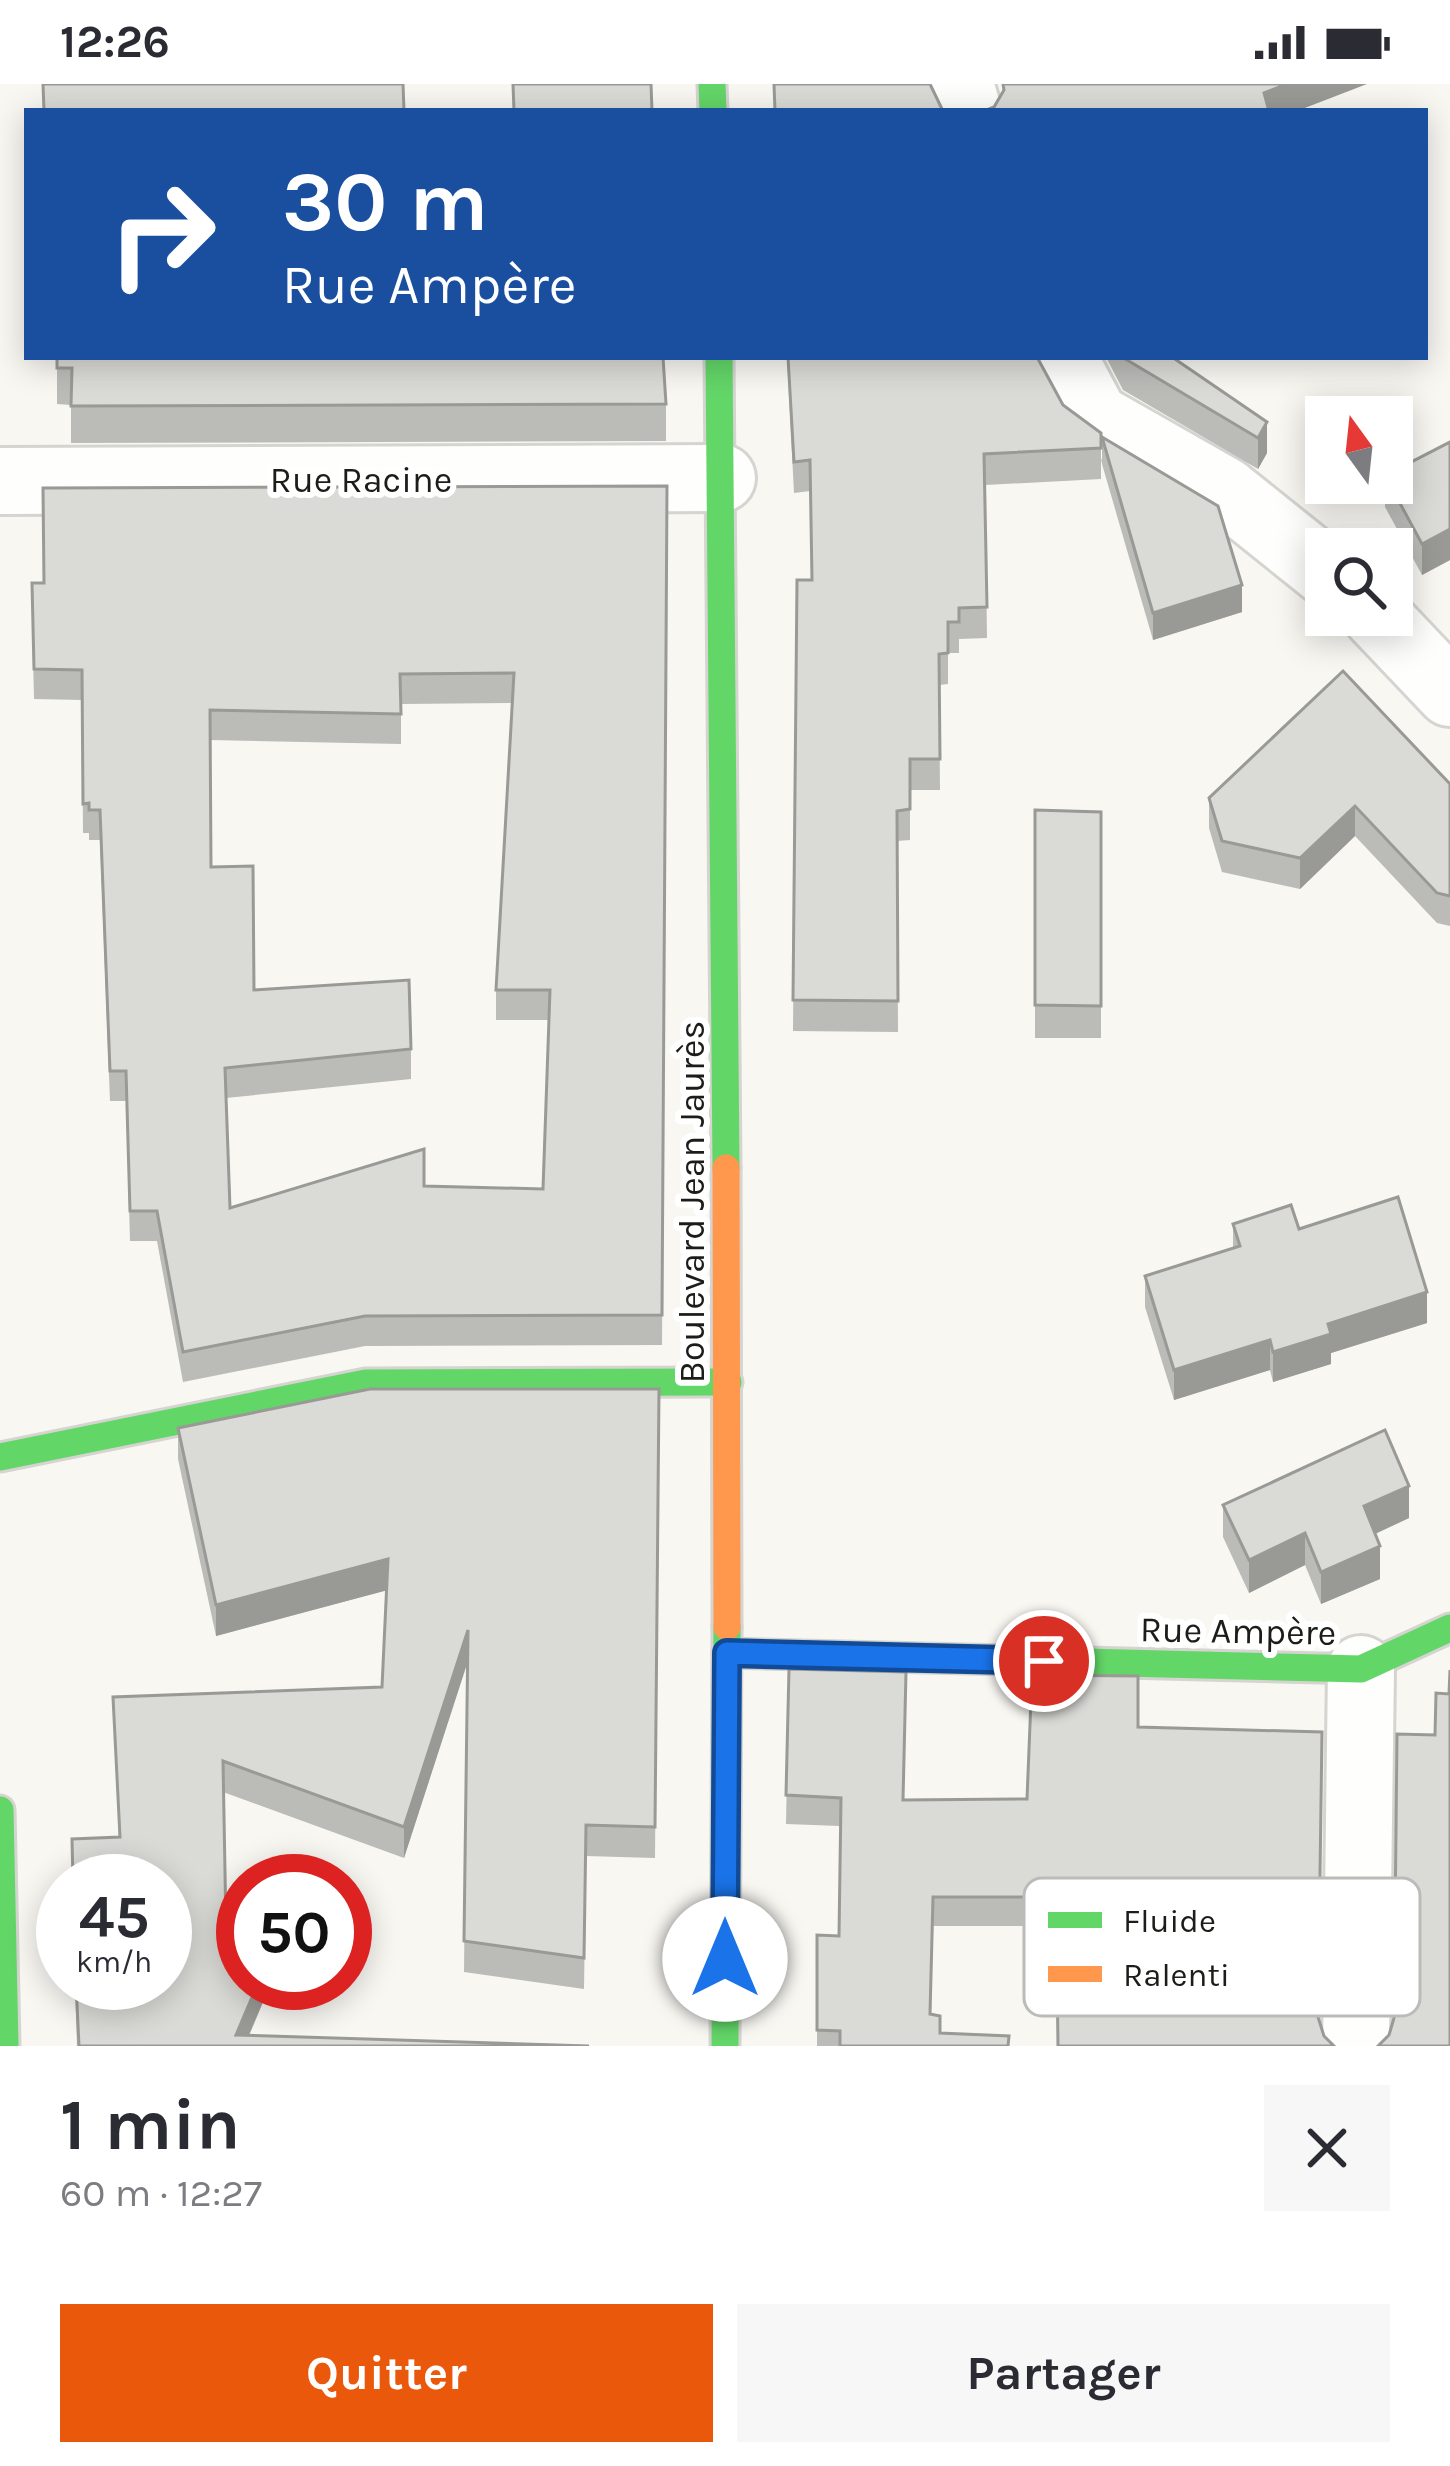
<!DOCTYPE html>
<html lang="fr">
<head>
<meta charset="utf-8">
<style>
  :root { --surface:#fff; --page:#f7f7f7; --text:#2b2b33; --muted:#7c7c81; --accent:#ea580c }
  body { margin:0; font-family:Karla,sans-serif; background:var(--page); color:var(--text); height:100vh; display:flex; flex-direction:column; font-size:45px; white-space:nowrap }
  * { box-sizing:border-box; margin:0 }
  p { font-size:39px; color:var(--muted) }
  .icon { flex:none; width:66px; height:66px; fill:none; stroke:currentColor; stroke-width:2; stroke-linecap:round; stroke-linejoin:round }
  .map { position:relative; height:1962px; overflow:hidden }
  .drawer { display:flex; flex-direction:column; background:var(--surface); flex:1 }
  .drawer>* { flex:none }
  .banner { position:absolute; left:24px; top:24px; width:1404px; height:252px; border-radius:0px; box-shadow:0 6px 30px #0003; background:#1a4fa0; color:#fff; overflow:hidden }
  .needle { width:78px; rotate:345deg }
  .buttons { position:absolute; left:1305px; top:312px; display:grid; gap:24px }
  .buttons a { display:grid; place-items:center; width:108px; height:108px; border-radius:0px; background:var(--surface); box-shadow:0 6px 30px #0003; font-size:60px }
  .speed { position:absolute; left:36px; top:1770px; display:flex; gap:24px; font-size:60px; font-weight:700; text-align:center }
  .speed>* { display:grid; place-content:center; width:156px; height:156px; border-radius:50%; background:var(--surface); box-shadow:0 6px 30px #0003; line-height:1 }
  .speed small { font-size:30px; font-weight:400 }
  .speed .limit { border:18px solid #d22; background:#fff; color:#111 }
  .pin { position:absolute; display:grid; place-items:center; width:102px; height:102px; color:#fff; margin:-51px; border:6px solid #fff; border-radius:50%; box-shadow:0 3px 12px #0007 }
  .me { position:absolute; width:132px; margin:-66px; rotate:0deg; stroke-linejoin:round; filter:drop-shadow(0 0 9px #0008) }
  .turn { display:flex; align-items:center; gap:42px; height:252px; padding:0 60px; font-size:54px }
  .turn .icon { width:156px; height:156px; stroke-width:2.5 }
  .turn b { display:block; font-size:84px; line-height:102px }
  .round { display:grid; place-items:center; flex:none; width:126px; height:126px; border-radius:0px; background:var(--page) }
  .summary { display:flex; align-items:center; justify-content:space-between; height:204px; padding:0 60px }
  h1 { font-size:72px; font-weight:700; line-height:90px }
  .action { display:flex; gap:24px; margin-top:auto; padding:24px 60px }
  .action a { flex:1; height:138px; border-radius:0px; background:var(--accent); color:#fff; font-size:48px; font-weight:700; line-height:138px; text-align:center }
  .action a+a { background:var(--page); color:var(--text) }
  .status { display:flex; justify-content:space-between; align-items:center; height:84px; padding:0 60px; background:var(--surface); direction:ltr }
  .status svg { height:33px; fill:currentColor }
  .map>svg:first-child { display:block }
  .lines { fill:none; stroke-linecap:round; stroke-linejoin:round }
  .street-casing { stroke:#d5d4d0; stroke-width:72 }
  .fast-casing { stroke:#d5d4d0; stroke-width:33 }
  .slow-casing { stroke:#d5d4d0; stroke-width:33 }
  .street { stroke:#fefefd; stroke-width:66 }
  .fast { stroke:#63d668; stroke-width:27 }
  .slow { stroke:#ff974d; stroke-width:27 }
  .wall { fill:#bbbbb8; fill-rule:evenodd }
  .shaded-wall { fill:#999996 }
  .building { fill:#dadad6; stroke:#999996; stroke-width:3; fill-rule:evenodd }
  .route-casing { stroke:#114b97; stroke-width:30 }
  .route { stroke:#1a73e8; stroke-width:21 }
  .labels { text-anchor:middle; stroke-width:12; stroke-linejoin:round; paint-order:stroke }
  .street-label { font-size:36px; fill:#1c1c18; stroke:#fff }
  .key { fill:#fff; stroke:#bbbbba; stroke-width:3 }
  .key-label { font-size:33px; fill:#1c1c18 }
</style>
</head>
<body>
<div class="status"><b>12:26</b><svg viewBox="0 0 49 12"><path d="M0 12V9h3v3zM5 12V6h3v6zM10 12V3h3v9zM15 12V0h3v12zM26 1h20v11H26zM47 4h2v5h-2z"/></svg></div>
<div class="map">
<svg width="1450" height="1962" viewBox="0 0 1450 1962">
  <rect width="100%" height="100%" fill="#f8f7f2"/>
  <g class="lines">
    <g class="street-casing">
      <g id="street">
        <path d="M 960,0 L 968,27"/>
        <path d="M 1063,273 L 1095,333 L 1225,407 L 1326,488"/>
        <path d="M 0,397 L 722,394"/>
        <path d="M 1376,531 L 1450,609"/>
        <path d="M 1356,1962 L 1361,1585"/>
      </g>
    </g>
    <g class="fast-casing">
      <g id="fast">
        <path d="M 712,0 L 713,27"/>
        <path d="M 719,273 L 726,1084"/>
        <path d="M 0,1373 L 366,1299 L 728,1298"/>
        <path d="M 727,1569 L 1361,1585 L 1450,1544"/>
        <path d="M 0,1726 L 5,1962"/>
        <path d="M 725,1962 L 727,1543"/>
      </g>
    </g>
    <g class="slow-casing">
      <path id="slow" d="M 726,1084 L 727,1543"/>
    </g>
    <use href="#street" class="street"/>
    <use href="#fast" class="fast"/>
    <use href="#slow" class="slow"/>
  </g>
  <g class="wall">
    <path d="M 57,273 L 666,320 L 666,357 L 71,359 L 71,321 L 57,320 Z"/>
    <path d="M 787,273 L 1037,273 L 1063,321 L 1101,349 L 1101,395 L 985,401 L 987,554 L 959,555 L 959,569 L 948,569 L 948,600 L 939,601 L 940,706 L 910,706 L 910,756 L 897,757 L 898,948 L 793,947 L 797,496 L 812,496 L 810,407 L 794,409 Z"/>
    <path d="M 1106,273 L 1172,273 L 1267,338 L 1267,369 L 1258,385 L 1123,306 Z"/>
    <path d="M 1102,353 L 1242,528 L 1153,556 L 1102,380 Z"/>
    <path d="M 1450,358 L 1450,476 L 1422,491 L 1385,423 L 1385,399 L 1392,399 Z"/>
    <path d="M 667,402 L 662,1261 L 365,1262 L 183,1298 L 157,1157 L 130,1157 L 126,1017 L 110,1017 L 100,756 L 89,756 L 89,749 L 83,749 L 82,616 L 34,615 L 32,529 ZM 512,619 L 496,906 L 496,936 L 549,936 L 543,1105 L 424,1102 L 230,1124 L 226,1014 L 411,995 L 411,965 L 254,906 L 211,783 L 210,656 L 401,660 L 401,620 Z"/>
    <path d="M 1450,700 L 1450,842 L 1437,839 L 1355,752 L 1300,805 L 1222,788 L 1209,744 L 1209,714 Z"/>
    <path d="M 1035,726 L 1101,728 L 1101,954 L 1035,954 Z"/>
    <path d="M 1233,1140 L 1299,1145 L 1427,1239 L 1331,1269 L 1331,1280 L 1273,1298 L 1270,1286 L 1174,1316 L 1145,1223 L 1145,1192 L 1233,1164 Z"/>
    <path d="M 659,1305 L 655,1774 L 586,1772 L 584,1905 L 464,1888 L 467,1578 L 404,1774 L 223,1708 L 226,1843 L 243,1899 L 271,1899 L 249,1952 L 589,1962 L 77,1962 L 75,1899 L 165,1899 L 165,1797 L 72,1797 L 72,1755 L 119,1753 L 113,1613 L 382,1603 L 387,1506 L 216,1552 L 178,1375 L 178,1344 Z"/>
    <path d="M 1223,1421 L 1409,1434 L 1375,1450 L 1380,1495 L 1321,1520 L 1305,1481 L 1249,1509 L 1223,1453 Z"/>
    <path d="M 789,1585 L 904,1716 L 1027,1715 L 1138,1592 L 1056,1842 L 933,1842 L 931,1930 L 940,1949 L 1009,1962 L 817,1962 L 817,1851 L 839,1852 L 840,1742 L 786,1740 Z"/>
  </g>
  <g class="shaded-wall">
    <path d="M 1287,0 L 1367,0 L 1297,27 L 1264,27 L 1264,9 Z"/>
    <path d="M 1267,338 L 1267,369 L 1258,385 L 1258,354 Z"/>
    <path d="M 1450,445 L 1450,476 L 1422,491 L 1422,460 Z"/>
    <path d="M 1242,501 L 1242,528 L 1153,556 L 1153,529 Z"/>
    <path d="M 1355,722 L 1355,752 L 1300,805 L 1300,774 Z"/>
    <path d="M 1427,1208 L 1427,1239 L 1331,1269 L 1331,1280 L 1273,1298 L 1273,1268 L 1328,1240 Z"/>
    <path d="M 1270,1256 L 1270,1286 L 1174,1316 L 1174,1286 Z"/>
    <path d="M 1409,1402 L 1409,1434 L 1364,1455 L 1364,1422 Z"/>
    <path d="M 1305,1449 L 1305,1481 L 1249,1509 L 1249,1476 Z"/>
    <path d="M 1380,1462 L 1380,1495 L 1321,1520 L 1321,1488 Z"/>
    <path d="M 388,1475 L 388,1506 L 216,1552 L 216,1521 Z"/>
    <path d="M 468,1546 L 468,1577 L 404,1774 L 404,1743 Z"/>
    <path d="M 258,1899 L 271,1899 L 244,1962 L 236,1951 Z"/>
  </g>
  <g class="building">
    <path d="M 43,0 L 403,0 L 404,27 L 44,27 Z"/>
    <path d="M 513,0 L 651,0 L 652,27 L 514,27 Z"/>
    <path d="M 774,0 L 930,0 L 943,27 L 775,27 Z"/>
    <path d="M 1003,0 L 1287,0 L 1264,9 L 1269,27 L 984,27 L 994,23 L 1004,6 Z"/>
    <path d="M 57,273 L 663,273 L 666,320 L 71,322 L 72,284 L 57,284 Z"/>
    <path d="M 788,273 L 1037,273 L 1063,321 L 1101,349 L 1101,364 L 984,370 L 987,523 L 959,524 L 959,538 L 948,538 L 948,569 L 939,570 L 940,675 L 910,675 L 910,725 L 897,727 L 898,917 L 793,916 L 797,496 L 812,496 L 810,376 L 794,378 Z"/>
    <path d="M 1122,273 L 1172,273 L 1267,338 L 1258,354 Z"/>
    <path d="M 1102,353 L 1218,422 L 1242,501 L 1153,529 Z"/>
    <path d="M 1450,358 L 1450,445 L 1422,460 L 1389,399 L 1392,399 L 1392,388 Z"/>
    <path d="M 667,402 L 662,1231 L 365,1232 L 183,1268 L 157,1127 L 130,1127 L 126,987 L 110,987 L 100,726 L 89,726 L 89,719 L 83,720 L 82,586 L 34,585 L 32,499 L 44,499 L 43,404 ZM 514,589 L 496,906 L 550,906 L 543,1105 L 424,1102 L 424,1065 L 230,1124 L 225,984 L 411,965 L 409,896 L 254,906 L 253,782 L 211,783 L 210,626 L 401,630 L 400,590 Z"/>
    <path d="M 1343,587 L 1450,700 L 1450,812 L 1437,809 L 1355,722 L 1300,774 L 1222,757 L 1209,714 Z"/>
    <path d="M 1035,726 L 1101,728 L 1101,922 L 1035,921 Z"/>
    <path d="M 1398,1113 L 1427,1208 L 1328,1240 L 1331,1250 L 1273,1268 L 1270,1256 L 1174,1286 L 1145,1192 L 1240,1162 L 1233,1140 L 1291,1121 L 1299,1145 Z"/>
    <path d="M 370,1305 L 659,1305 L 655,1743 L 586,1741 L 584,1874 L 464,1857 L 468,1546 L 404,1743 L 223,1677 L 226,1843 L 243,1846 L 243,1899 L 258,1899 L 236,1951 L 589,1962 L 79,1962 L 76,1899 L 165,1899 L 165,1797 L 73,1797 L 72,1755 L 120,1753 L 113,1613 L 382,1603 L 388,1475 L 216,1521 L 178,1344 Z"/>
    <path d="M 1385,1346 L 1409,1402 L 1364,1422 L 1380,1462 L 1321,1488 L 1305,1449 L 1249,1476 L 1223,1421 Z"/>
    <path d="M 789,1585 L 906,1588 L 903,1716 L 1027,1715 L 1032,1591 L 1138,1592 L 1138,1643 L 1322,1648 L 1318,1933 L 1324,1952 L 1334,1962 L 1058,1962 L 1056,1813 L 933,1813 L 930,1930 L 940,1932 L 940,1949 L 1009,1952 L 1008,1962 L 840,1962 L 840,1947 L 817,1946 L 817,1851 L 839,1852 L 841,1714 L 786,1711 Z"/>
    <path d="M 1450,1586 L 1450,1962 L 1378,1962 L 1389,1951 L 1394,1934 L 1397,1650 L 1435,1651 L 1436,1609 L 1449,1610 Z"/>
  </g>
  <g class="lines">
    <g class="route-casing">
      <path id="route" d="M 725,1875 L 727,1569 L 1044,1577"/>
    </g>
    <use href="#route" class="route"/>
  </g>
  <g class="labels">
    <g class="street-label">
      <text x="361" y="408">Rue Racine</text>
      <text transform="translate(691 1118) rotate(-90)" y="13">Boulevard Jean Jaurès</text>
      <text transform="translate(1238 1546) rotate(1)" y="13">Rue Ampère</text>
    </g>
  </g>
  <rect x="1024" y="1794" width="396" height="138" rx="18" class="key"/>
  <rect x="1048" y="1828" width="54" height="16" fill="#63d668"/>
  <rect x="1048" y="1882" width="54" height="16" fill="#ff974d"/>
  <g class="key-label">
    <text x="1123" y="1848">Fluide</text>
    <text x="1123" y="1902">Ralenti</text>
  </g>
</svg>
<div class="buttons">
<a><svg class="needle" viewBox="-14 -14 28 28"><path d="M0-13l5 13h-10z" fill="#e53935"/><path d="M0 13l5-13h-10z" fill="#7c7c81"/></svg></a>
<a><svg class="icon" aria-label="search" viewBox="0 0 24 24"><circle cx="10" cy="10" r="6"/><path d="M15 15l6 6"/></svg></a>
</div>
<div class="speed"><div>45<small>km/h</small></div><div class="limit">50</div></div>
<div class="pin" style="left:1044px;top:1577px;background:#d93025"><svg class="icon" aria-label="arrive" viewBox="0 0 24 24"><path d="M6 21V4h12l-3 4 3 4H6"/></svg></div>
<svg class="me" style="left:725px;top:1875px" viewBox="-20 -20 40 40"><circle r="19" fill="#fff"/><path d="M0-13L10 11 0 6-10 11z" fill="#1a73e8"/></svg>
<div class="banner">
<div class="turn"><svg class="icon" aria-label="right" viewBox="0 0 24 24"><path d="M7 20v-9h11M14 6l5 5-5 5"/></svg><div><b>30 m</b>Rue Ampère</div></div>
</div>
</div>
<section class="drawer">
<div class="summary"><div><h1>1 min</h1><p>60 m · 12:27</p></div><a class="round"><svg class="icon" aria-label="close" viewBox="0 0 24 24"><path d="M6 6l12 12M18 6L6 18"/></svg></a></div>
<div class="action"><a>Quitter</a><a>Partager</a></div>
</section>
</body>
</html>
